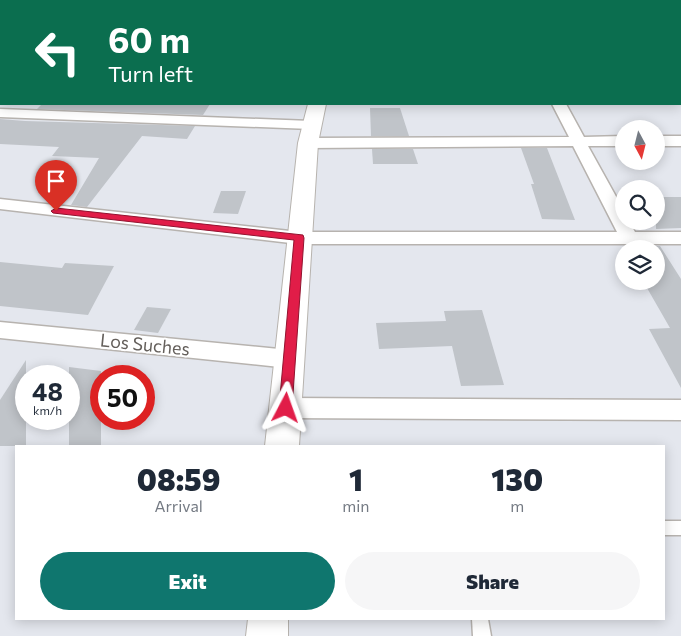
<!DOCTYPE html>
<html lang="en">
<head>
<meta charset="utf-8">
<style>
  :root { --surface:#fff; --page:#f6f6f7; --text:#1f2937; --muted:#747a83; --accent:#0f766e }
  body { margin:0; font-family:Commissioner,sans-serif; background:var(--page); color:var(--text); height:100vh; display:flex; flex-direction:column; font-size:19px; white-space:nowrap }
  * { box-sizing:border-box; margin:0 }
  p { font-size:16px; color:var(--muted) }
  .icon { flex:none; width:28px; height:28px; fill:none; stroke:currentColor; stroke-width:2; stroke-linecap:round; stroke-linejoin:round }
  .map { position:relative; flex:1; overflow:hidden }
  .sheet { position:absolute; left:15px; top:445px; width:650px; height:175px; display:flex; flex-direction:column; background:var(--surface); border-radius:0px; box-shadow:0 2px 12px #0003 }
  .sheet>* { flex:none }
  .banner { position:absolute; left:0px; top:0px; width:681px; height:105px; box-shadow:0 2px 12px #0003; background:#0b6e4f; color:#fff; overflow:hidden }
  .needle { width:32px; rotate:173deg }
  .controls { position:absolute; left:615px; top:120px; display:grid; gap:10px }
  .controls a { display:grid; place-items:center; width:50px; height:50px; border-radius:50%; background:var(--surface); box-shadow:0 2px 12px #0003; font-size:25px }
  .speed { position:absolute; left:15px; top:365px; display:flex; gap:10px; font-size:25px; font-weight:700; text-align:center }
  .speed>* { display:grid; place-content:center; width:65px; height:65px; border-radius:50%; background:var(--surface); box-shadow:0 2px 12px #0003; line-height:1 }
  .speed small { font-size:12px; font-weight:400 }
  .speed .limit { border:8px solid #d22; background:#fff; color:#111 }
  .pin { position:absolute; display:grid; place-items:center; width:42px; height:42px; color:#fff; margin:-51px -21px; border-radius:50% 50% 50% 0; rotate:-45deg; box-shadow:0 0 5px #0007 }
  .pin .icon { rotate:45deg }
  .me { position:absolute; width:55px; margin:-28px; rotate:4deg; stroke-linejoin:round; filter:drop-shadow(0 0 4px #0008) }
  .turn { display:flex; align-items:center; gap:18px; height:105px; padding:0 25px; font-size:22px }
  .turn .icon { width:65px; height:65px; stroke-width:2.5 }
  .turn b { display:block; font-size:35px; line-height:42px }
  .eta { display:flex; justify-content:space-evenly; align-items:center; height:85px; text-align:center }
  .eta b { font-size:30px; font-weight:800; line-height:35px }
  .action { display:flex; gap:10px; margin-top:auto; padding:10px 25px }
  .action a { flex:1; height:58px; border-radius:30px; background:var(--accent); color:#fff; font-size:20px; font-weight:800; line-height:58px; text-align:center }
  .action a+a { background:var(--page); color:var(--text) }
  .map>svg:first-child { display:block }
  .building { fill:#c0c4c9 }
  .lines { fill:none; stroke-linecap:round; stroke-linejoin:round }
  .lane-casing { stroke:#b7b3af; stroke-width:3 }
  .street-casing { stroke:#b7b3af; stroke-width:3 }
  .secondary-casing { stroke:#b7b3ae; stroke-width:2 }
  .lane { fill:#fff; fill-rule:evenodd }
  .street { fill:#fff; fill-rule:evenodd }
  .secondary { fill:#fff; fill-rule:evenodd }
  .route { fill:#e11d48; stroke:#92132f }
  .labels { text-anchor:middle; stroke-width:4; stroke-linejoin:round; paint-order:stroke }
  .street-label { font-size:18px; fill:#65605c; stroke:#fff }
</style>
</head>
<body>
<div class="map">
<svg width="681" height="636" viewBox="0 0 681 636">
  <rect width="100%" height="100%" fill="#e4e7ee"/>
  <g class="building">
    <path d="M 42,104 L 210,104 L 203,115 L 37,109 Z"/>
    <path d="M 370,108 L 400,108 L 409,136 L 371,136 Z"/>
    <path d="M 0,119 L 25,121 L 195,126 L 187,139 L 142,136 L 87,207 L 71,205 L 99,158 L 52,156 L 59,147 L 0,144 Z"/>
    <path d="M 521,148 L 547,148 L 575,220 L 542,219 L 531,184 L 534,184 Z"/>
    <path d="M 372,149 L 413,149 L 418,164 L 373,164 Z"/>
    <path d="M 221,191 L 246,191 L 238,214 L 213,213 Z"/>
    <path d="M 656,197 L 681,197 L 681,228 L 656,229 Z"/>
    <path d="M 656,246 L 660,246 L 681,279 L 681,388 L 649,329 L 670,328 L 643,281 L 656,281 Z"/>
    <path d="M 0,262 L 62,268 L 65,263 L 114,266 L 88,315 L 0,306 Z"/>
    <path d="M 147,307 L 171,309 L 158,333 L 134,330 Z"/>
    <path d="M 482,310 L 504,385 L 461,386 L 452,346 L 379,349 L 376,323 L 446,321 L 444,311 Z"/>
    <path d="M 26,360 L 26,446 L 0,446 L 0,400 Z"/>
    <path d="M 69,367 L 101,371 L 101,446 L 69,446 Z"/>
  </g>
  <g class="lines">
    <g class="lane-casing">
      <g id="lane">
        <rect x="664" y="521" width="17" height="14"/>
        <path d="M 472,619 L 488,619 L 491,636 L 473,636 Z"/>
      </g>
    </g>
    <g class="street-casing">
      <g id="street">
        <path d="M 290,0 L 304,0 L 305,1 L 291,1 Z"/>
        <path d="M 638,0 L 648,0 L 649,1 L 639,1 Z"/>
        <rect x="0" y="11" width="1" height="6"/>
        <rect x="680" y="31" width="1" height="7"/>
        <rect x="680" y="68" width="1" height="8"/>
        <rect x="0" y="71" width="1" height="8"/>
        <path d="M 552,104 L 566,104 L 584,137 L 624,136 L 624,146 L 588,146 L 624,211 L 624,221 L 629,221 L 635,232 L 681,232 L 681,244 L 299,244 L 0,209 L 0,199 L 299,232 L 617,232 L 573,146 L 308,148 L 303,146 L 300,143 L 303,140 L 308,138 L 569,137 Z"/>
        <path d="M 0,109 L 311,121 L 316,122 L 318,125 L 316,128 L 311,129 L 0,117 Z"/>
        <rect x="656" y="136" width="25" height="10"/>
        <path d="M 0,322 L 289,350 L 297,353 L 300,359 L 297,365 L 289,368 L 0,338 Z"/>
        <path d="M 285,398 L 681,400 L 681,420 L 285,418 L 276,415 L 273,408 L 276,401 Z"/>
      </g>
    </g>
    <g class="secondary-casing">
      <g id="secondary">
        <path d="M 308,104 L 326,104 L 318,143 L 299,446 L 265,446 L 298,143 Z"/>
        <path d="M 248,619 L 288,619 L 288,636 L 246,636 Z"/>
      </g>
    </g>
    <use href="#lane" class="lane"/>
    <use href="#street" class="street"/>
    <use href="#secondary" class="secondary"/>
  </g>
  <path class="route" d="M 56,208 L 303,235 L 304,238 L 292,408 L 290,412 L 286,414 L 281,412 L 279,408 L 294,240 L 53,213 L 51,211 Z"/>
  <g class="labels">
    <g class="street-label">
      <text transform="translate(145 345) rotate(6)" y="6">Los Suches</text>
    </g>
  </g>
</svg>
<div class="controls">
<a><svg class="needle" viewBox="-14 -14 28 28"><path d="M0-13l5 13h-10z" fill="#e53935"/><path d="M0 13l5-13h-10z" fill="#747a83"/></svg></a>
<a><svg class="icon" aria-label="search" viewBox="0 0 24 24"><circle cx="10" cy="10" r="6"/><path d="M15 15l6 6"/></svg></a>
<a><svg class="icon" aria-label="layers" viewBox="0 0 24 24"><path d="M12 4l9 5-9 5-9-5zM3 14l9 5 9-5"/></svg></a>
</div>
<div class="speed"><div>48<small>km/h</small></div><div class="limit">50</div></div>
<div class="pin" style="left:56px;top:211px;background:#d93025"><svg class="icon" aria-label="arrive" viewBox="0 0 24 24"><path d="M6 21V4h12l-3 4 3 4H6"/></svg></div>
<svg class="me" style="left:286px;top:408px" viewBox="-20 -20 40 40"><path d="M0-17L14 15 0 8-14 15z" fill="#e11d48" stroke="#fff" stroke-width="4"/></svg>
<div class="banner">
<div class="turn"><svg class="icon" aria-label="left" viewBox="0 0 24 24"><path d="M17 20v-9H6M10 6l-5 5 5 5"/></svg><div><b>60 m</b>Turn left</div></div>
</div>
<section class="sheet">
<div class="eta">
<div><b>08:59</b><p>Arrival</p></div>
<div><b>1</b><p>min</p></div>
<div><b>130</b><p>m</p></div>
</div>
<div class="action"><a>Exit</a><a>Share</a></div>
</section>
</div>
</body>
</html>
